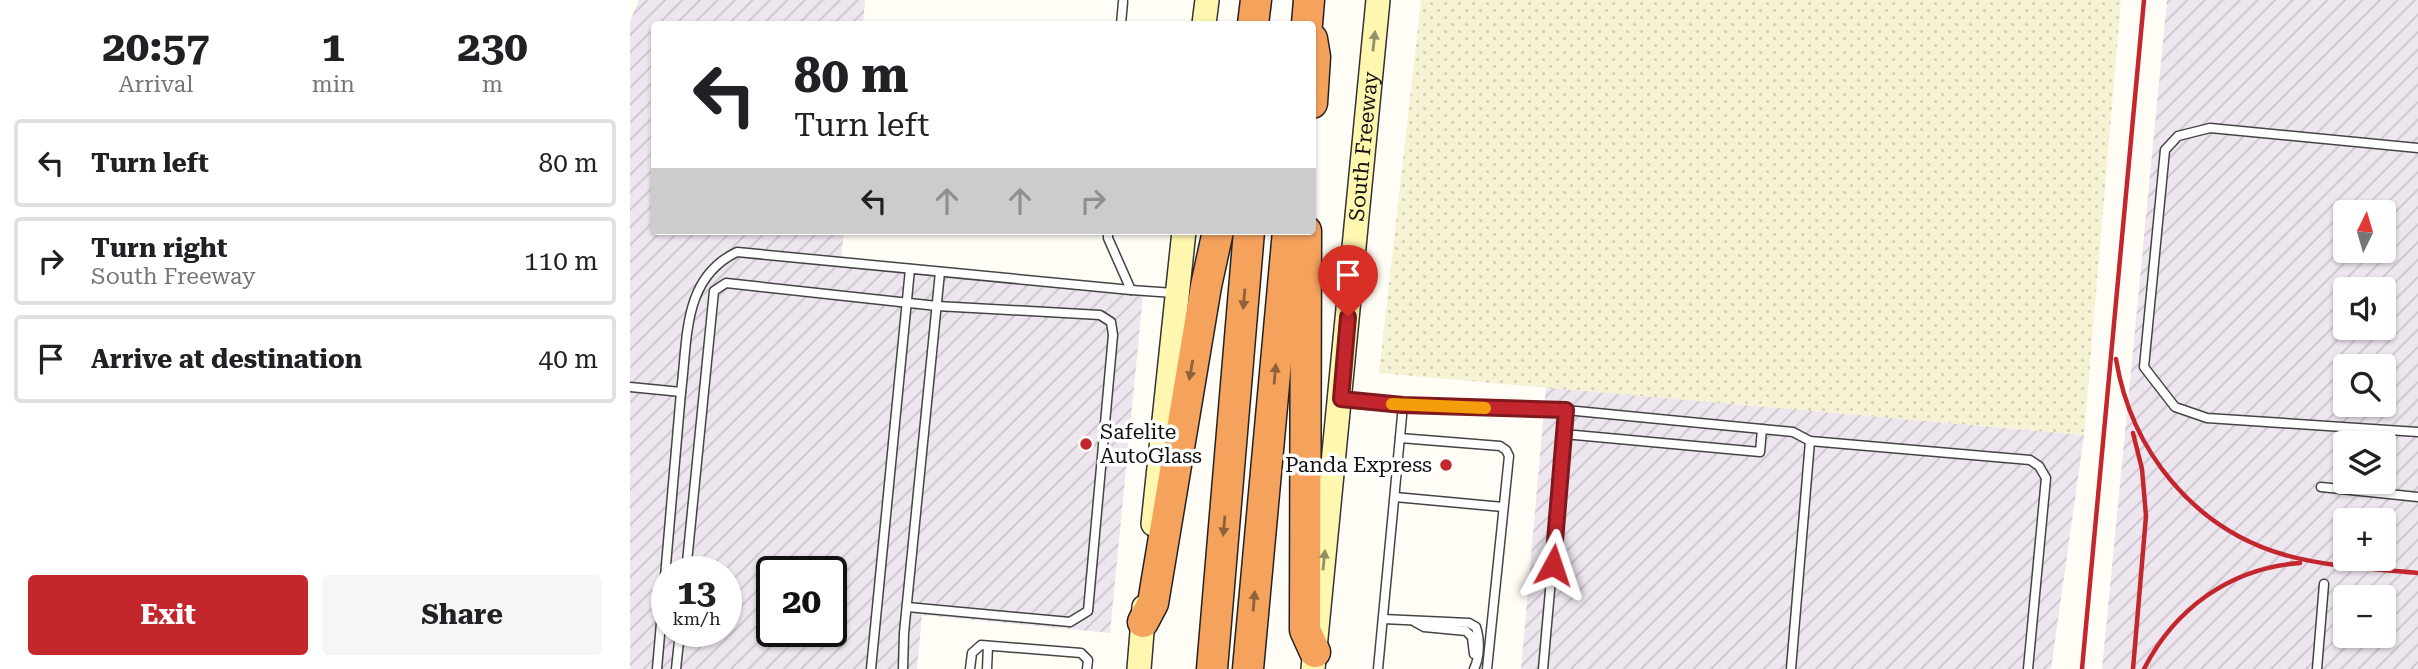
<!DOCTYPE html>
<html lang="en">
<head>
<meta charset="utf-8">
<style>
  :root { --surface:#fff; --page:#f6f6f6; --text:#202124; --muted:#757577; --line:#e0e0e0; --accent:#c4262e }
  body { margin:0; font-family:"Roboto Serif",serif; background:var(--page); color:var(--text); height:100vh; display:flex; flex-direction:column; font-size:26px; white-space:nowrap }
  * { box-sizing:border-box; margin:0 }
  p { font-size:23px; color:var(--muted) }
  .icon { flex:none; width:38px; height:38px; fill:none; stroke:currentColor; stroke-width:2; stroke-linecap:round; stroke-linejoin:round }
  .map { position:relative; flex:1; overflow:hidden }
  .sheet { display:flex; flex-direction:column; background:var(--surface); width:630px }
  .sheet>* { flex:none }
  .guide { position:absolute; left:21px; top:21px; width:665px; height:214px; border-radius:7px; box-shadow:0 2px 5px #0004; background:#fff; color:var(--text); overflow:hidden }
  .needle { width:46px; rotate:5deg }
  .buttons { position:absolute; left:1703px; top:200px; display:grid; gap:14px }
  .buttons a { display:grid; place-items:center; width:63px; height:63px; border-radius:7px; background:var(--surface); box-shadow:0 2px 5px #0004; font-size:35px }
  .speed { position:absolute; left:21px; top:556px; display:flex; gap:14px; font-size:35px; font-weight:700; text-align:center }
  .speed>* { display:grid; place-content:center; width:91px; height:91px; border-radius:50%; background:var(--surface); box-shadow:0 2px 5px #0004; line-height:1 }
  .speed small { font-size:18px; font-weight:400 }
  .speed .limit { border:4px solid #111; border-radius:10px; background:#fff; color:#111 }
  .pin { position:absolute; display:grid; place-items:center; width:60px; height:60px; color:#fff; margin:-72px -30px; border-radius:50% 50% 50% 0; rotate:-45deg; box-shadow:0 0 7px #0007 }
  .pin .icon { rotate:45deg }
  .me { position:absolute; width:77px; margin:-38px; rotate:5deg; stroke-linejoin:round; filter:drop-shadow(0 0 5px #0008) }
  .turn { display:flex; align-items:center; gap:24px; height:147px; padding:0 28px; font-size:32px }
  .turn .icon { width:91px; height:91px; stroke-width:2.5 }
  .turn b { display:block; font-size:49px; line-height:60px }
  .lanes { display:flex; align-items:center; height:66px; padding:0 28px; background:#0003; justify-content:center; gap:35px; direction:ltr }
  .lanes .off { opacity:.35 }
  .eta { display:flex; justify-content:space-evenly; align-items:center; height:119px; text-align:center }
  .eta b { font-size:42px; font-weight:700; line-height:49px }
  .cta { display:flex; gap:14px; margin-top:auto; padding:14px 28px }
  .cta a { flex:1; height:80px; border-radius:7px; background:var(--accent); color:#fff; font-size:28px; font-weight:700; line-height:80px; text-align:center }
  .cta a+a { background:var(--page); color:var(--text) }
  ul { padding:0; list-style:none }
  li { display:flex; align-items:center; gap:21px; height:88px; margin:0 14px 10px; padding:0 14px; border:4px solid var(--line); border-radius:7px }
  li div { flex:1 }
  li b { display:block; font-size:26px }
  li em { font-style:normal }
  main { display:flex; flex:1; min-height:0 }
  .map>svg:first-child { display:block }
  .industrial { fill:url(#industrial-furrows); fill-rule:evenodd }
  .farmland { fill:url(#farmland-dots) }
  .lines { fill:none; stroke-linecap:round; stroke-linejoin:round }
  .lane-casing { stroke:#444; stroke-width:11 }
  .secondary-casing { stroke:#333; stroke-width:26 }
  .highway-casing { stroke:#222; stroke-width:33 }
  .lane { stroke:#fff; stroke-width:8 }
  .secondary { stroke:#fff6b0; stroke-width:23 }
  .highway { stroke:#f5a25d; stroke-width:30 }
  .rail { stroke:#c4262e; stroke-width:4.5 }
  .oneway { fill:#948f68 }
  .oneway2 { fill:#8e613b }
  .route-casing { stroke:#7f191e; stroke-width:18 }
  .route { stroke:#c4262e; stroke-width:12 }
  .slow { stroke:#f59e0b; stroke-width:12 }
  .poi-dot { fill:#c4262e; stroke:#fff; stroke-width:2.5 }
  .labels { text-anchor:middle; stroke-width:7; stroke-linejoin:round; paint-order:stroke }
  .street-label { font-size:21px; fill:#111; stroke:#fff }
  .poi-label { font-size:21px; fill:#111; stroke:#fff; text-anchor:start }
</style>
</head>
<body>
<main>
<section class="sheet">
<div class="eta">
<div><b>20:57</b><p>Arrival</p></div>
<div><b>1</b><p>min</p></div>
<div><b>230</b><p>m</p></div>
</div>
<ul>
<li><svg class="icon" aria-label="left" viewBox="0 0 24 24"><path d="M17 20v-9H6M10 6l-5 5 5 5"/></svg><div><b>Turn left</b></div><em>80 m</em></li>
<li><svg class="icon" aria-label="right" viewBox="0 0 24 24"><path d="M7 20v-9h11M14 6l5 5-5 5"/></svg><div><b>Turn right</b><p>South Freeway</p></div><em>110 m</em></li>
<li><svg class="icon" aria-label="arrive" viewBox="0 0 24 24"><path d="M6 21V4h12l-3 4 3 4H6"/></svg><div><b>Arrive at destination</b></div><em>40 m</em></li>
</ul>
<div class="cta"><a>Exit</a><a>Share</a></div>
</section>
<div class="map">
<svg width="1788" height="669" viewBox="0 0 1788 669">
  <defs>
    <pattern id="industrial-furrows" width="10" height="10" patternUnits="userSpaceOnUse" patternTransform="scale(1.75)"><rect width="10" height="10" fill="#eee6ef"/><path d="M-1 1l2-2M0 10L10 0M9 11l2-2" fill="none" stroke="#cbc4cc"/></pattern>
    <pattern id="farmland-dots" width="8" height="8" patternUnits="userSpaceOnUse" patternTransform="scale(1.75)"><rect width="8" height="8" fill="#f6f3d4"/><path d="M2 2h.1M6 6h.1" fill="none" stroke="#d2cfb5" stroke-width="1.8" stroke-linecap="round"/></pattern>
  </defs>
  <rect width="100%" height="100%" fill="#fffdf5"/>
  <g class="industrial">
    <path d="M 9,0 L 235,0 L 233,24 L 24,24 L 24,231 L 214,231 L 210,267 L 513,295 L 480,633 L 292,615 L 287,669 L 0,669 L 0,21 ZM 37,572 L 96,572 L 96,632 L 37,632 ZM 142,572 L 201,572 L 201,632 L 142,632 Z"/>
    <path d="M 1537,0 L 1788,0 L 1788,669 L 1472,669 ZM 1715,212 L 1754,212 L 1754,250 L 1715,250 ZM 1715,289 L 1754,289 L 1754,327 L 1715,327 ZM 1715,366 L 1754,366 L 1754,404 L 1715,404 ZM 1715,443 L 1754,443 L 1754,481 L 1715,481 ZM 1715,520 L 1754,520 L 1754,558 L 1715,558 ZM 1715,597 L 1754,597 L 1754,635 L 1715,635 Z"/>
    <path d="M 916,387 L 1454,435 L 1421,669 L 891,669 Z"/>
  </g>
  <path class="farmland" d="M 791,0 L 1491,0 L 1454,435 L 749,373 Z"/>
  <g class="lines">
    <g class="lane-casing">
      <g id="lane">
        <path d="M 491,24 L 493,2"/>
        <path d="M 1788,148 L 1580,128 L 1548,136 L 1535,150 L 1514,367 L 1545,407 L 1577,418 L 1788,432"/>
        <path d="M 478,231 L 478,238 L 501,290 L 544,293"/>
        <path d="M 0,387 L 51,392 C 58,339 52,278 107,252 L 501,290"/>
        <path d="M 712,399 L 773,405 L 936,410"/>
        <path d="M 934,434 L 1130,452 L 1132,429"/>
        <path d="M 770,438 L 870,446 L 876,450 L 879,456 L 857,669"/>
        <path d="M 1691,487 L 1788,497"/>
        <path d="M 765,497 L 873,507"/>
        <path d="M 56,572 L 84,291 L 96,283 L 307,306 L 470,315 L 481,322 L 483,335 L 458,611 L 440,622 L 277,607"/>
        <path d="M 753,619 L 839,623 L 846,627 C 850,639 850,657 844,669"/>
        <path d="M 785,622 L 794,627 L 836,631 L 842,637 L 844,654"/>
        <path d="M 27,669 L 51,392"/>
        <path d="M 46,669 L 50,632"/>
        <path d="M 241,669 L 280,269"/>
        <path d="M 273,669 L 274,633 L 310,272"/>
        <path d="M 340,669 L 342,653 L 351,645 L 451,653 L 458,660 L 457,669"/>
        <path d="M 357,669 L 358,646"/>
        <path d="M 748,669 L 773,405"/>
        <path d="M 913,669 L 936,410 L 1163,432 L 1180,441"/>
        <path d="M 1161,669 L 1180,441 L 1400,460 L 1409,466 L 1416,478 L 1398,669"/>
        <path d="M 1687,669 L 1694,584"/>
      </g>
    </g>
    <g class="secondary-casing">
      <g id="secondary">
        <path d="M 574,24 L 577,0"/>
        <path d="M 523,524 L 554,231"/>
        <path d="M 509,669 L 514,607"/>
        <path id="s1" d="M 683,669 L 748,0"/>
      </g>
    </g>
    <g class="highway-casing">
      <g id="highway">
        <path d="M 623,24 L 626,0"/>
        <path d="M 677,24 L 679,0"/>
        <path d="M 682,39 L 685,57 L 682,103"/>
        <path d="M 676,231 L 675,630 L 685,652"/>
        <path d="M 513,622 L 523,603 L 576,286 L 588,231"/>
        <path d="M 582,669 L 619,231"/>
        <path d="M 618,669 L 658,231"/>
      </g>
    </g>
    <use href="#lane" class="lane"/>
    <use href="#secondary" class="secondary"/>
    <use href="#highway" class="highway"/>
    <g class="rail">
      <path d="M 1486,359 C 1501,451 1564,529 1655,555 C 1698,567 1744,569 1788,573"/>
      <path d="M 1452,669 L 1514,0"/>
      <path d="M 1503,669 L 1516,516 L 1512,469 L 1503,433"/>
      <path d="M 1514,669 C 1545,608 1601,568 1670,563"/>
    </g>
  </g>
  <defs><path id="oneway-solid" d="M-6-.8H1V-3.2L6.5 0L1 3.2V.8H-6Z" transform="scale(1.75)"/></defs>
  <g class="oneway">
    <use href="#oneway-solid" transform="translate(744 41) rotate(-84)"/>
    <use href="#oneway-solid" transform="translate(694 560) rotate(-84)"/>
  </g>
  <g class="oneway2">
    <use href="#oneway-solid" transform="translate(614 299) rotate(95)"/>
    <use href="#oneway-solid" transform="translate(561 370) rotate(100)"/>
    <use href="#oneway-solid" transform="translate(645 374) rotate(-85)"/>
    <use href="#oneway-solid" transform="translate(594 526) rotate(95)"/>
    <use href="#oneway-solid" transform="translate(624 601) rotate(-85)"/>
  </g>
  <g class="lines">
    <g class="route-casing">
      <path id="route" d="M 718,317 L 711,399 L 773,405 L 936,410 L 923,565"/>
    </g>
    <use href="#route" class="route"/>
    <path class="slow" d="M 762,404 L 855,408"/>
  </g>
  <g class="poi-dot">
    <circle cx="456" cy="444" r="7"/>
    <circle cx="816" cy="465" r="7"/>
  </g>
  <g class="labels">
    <g class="street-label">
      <text dy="7" stroke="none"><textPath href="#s1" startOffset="525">South Freeway</textPath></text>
    </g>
    <g class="poi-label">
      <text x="470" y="439">Safelite<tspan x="470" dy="24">AutoGlass</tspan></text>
      <text x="802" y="472" text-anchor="end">Panda Express</text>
    </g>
  </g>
</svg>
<div class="buttons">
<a><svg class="needle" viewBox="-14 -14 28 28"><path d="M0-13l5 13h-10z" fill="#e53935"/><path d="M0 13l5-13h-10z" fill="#757577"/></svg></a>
<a><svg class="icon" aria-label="sound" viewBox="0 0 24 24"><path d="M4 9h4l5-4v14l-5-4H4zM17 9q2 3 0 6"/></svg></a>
<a><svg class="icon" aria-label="search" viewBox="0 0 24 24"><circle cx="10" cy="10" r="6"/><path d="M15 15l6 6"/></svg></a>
<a><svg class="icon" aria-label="layers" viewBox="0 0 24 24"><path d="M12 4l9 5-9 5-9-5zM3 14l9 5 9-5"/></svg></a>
<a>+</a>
<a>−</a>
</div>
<div class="speed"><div>13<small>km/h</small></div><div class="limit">20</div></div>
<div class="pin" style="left:718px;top:317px;background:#d93025"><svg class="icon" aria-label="arrive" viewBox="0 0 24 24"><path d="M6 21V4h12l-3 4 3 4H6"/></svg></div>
<svg class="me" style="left:923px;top:565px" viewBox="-20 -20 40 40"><path d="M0-17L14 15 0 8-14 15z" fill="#c4262e" stroke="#fff" stroke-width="4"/></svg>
<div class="guide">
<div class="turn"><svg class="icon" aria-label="left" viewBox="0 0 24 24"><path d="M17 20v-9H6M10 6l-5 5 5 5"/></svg><div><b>80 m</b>Turn left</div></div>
<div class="lanes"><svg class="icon" aria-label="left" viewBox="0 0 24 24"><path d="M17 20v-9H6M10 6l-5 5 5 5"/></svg><svg class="icon off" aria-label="ahead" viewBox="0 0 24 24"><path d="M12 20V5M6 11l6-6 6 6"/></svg><svg class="icon off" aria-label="ahead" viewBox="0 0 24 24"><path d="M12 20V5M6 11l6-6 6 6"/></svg><svg class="icon off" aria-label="right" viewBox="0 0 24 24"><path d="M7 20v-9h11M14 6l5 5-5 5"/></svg></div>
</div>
</div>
</main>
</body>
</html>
